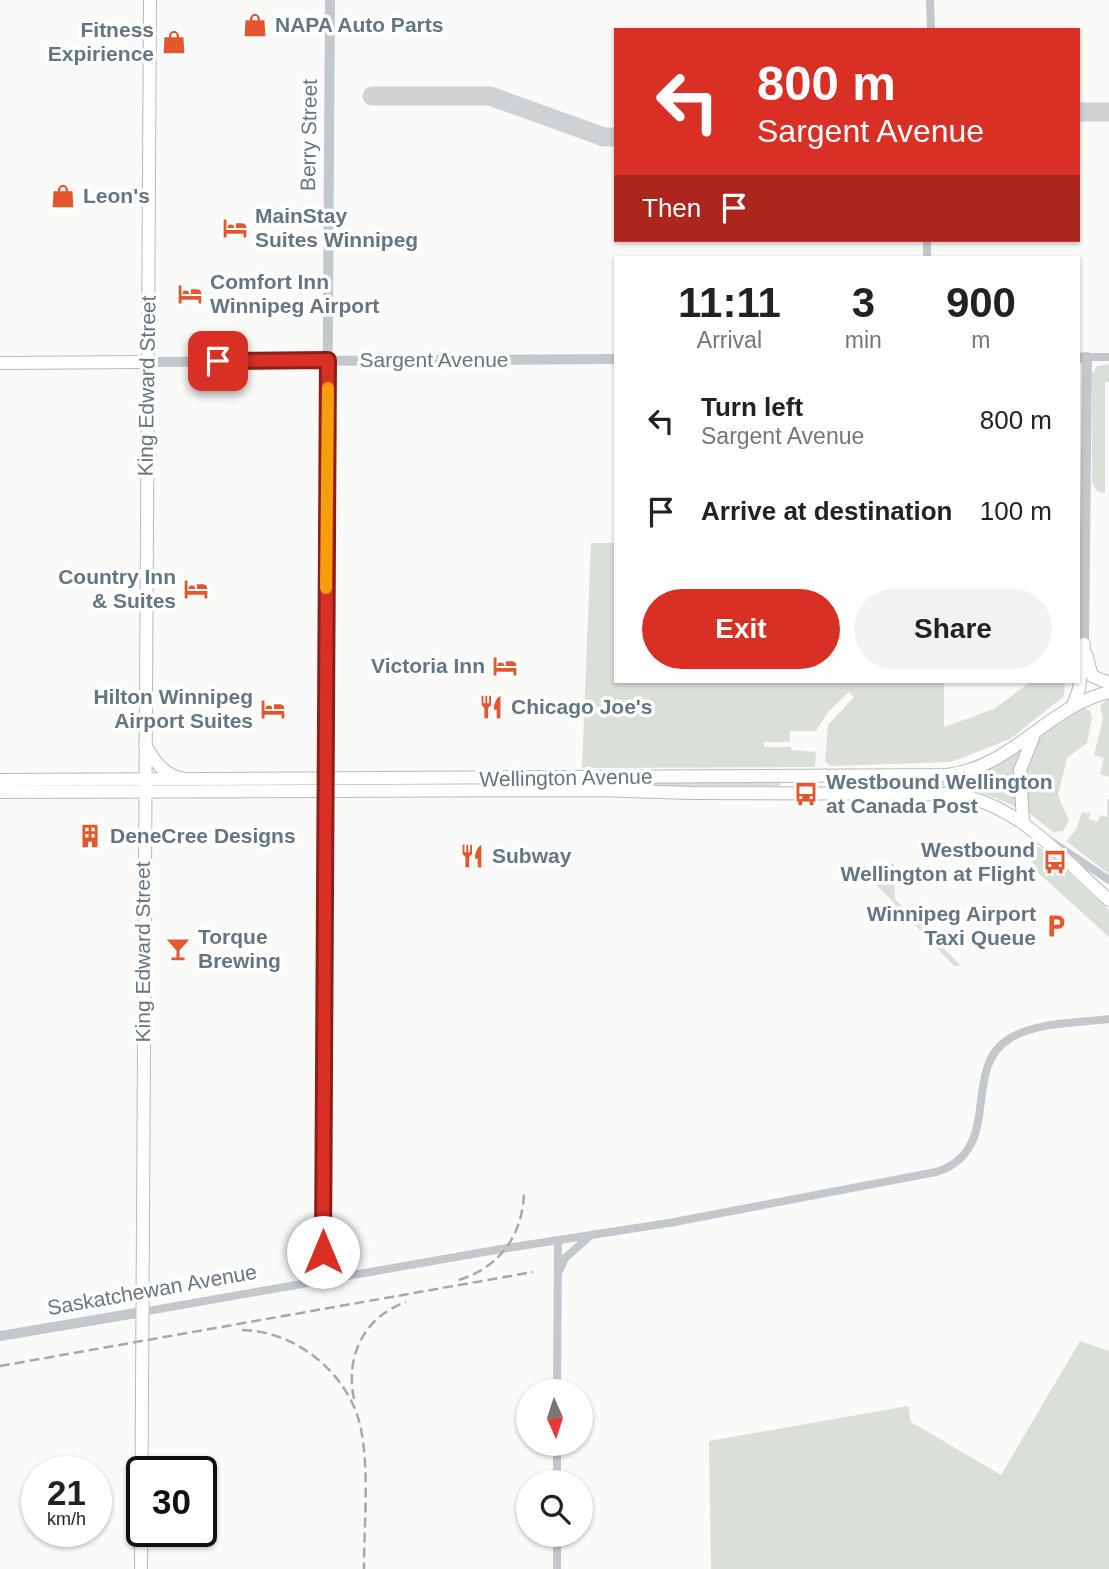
<!DOCTYPE html>
<html lang="en">
<head>
<meta charset="utf-8">
<style>
  :root { --surface:#fff; --page:#f2f2f2; --text:#222; --muted:#767676; --accent:#d93025 }
  body { margin:0; font-family:Arial,sans-serif; background:var(--page); color:var(--text); height:100vh; display:flex; flex-direction:column; font-size:26px; white-space:nowrap }
  * { box-sizing:border-box; margin:0 }
  p { font-size:23px; color:var(--muted) }
  .icon { flex:none; width:38px; height:38px; fill:none; stroke:currentColor; stroke-width:2; stroke-linecap:round; stroke-linejoin:round }
  .map { position:relative; flex:1; overflow:hidden }
  .side { position:absolute; left:614px; top:256px; width:466px; height:427px; display:flex; flex-direction:column; background:var(--surface); border-radius:0px; box-shadow:0 2px 5px #0004 }
  .side>* { flex:none }
  .hud { position:absolute; left:614px; top:28px; width:466px; height:214px; border-radius:0px; box-shadow:0 2px 5px #0004; background:#d93025; color:#fff; overflow:hidden }
  .needle { width:46px; rotate:177deg }
  .fabs { position:absolute; left:516px; top:1379px; display:grid; gap:14px }
  .fabs a { display:grid; place-items:center; width:77px; height:77px; border-radius:50%; background:var(--surface); box-shadow:0 2px 5px #0004; font-size:35px }
  .speed { position:absolute; left:21px; top:1456px; display:flex; gap:14px; font-size:35px; font-weight:700; text-align:center }
  .speed>* { display:grid; place-content:center; width:91px; height:91px; border-radius:50%; background:var(--surface); box-shadow:0 2px 5px #0004; line-height:1 }
  .speed small { font-size:18px; font-weight:400 }
  .speed .limit { border:4px solid #111; border-radius:10px; background:#fff; color:#111 }
  .pin { position:absolute; display:grid; place-items:center; width:60px; height:60px; color:#fff; margin:-30px; border-radius:14px; box-shadow:0 4px 10px #0006 }
  .me { position:absolute; width:77px; margin:-38px; rotate:0deg; stroke-linejoin:round; filter:drop-shadow(0 0 5px #0008) }
  .turn { display:flex; align-items:center; gap:24px; height:147px; padding:0 28px; font-size:32px }
  .turn .icon { width:91px; height:91px; stroke-width:2.5 }
  .turn b { display:block; font-size:49px; line-height:60px }
  .then { display:flex; align-items:center; height:66px; padding:0 28px; background:#0003; gap:14px; font-size:26px }
  .eta { display:flex; justify-content:space-evenly; align-items:center; height:119px; text-align:center }
  .eta b { font-size:42px; font-weight:700; line-height:49px }
  .cta { display:flex; gap:14px; margin-top:auto; padding:14px 28px }
  .cta a { flex:1; height:80px; border-radius:42px; background:var(--accent); color:#fff; font-size:28px; font-weight:700; line-height:80px; text-align:center }
  .cta a+a { background:var(--page); color:var(--text) }
  ul { padding:0; list-style:none }
  li { display:flex; align-items:center; gap:21px; height:91px; padding:0 28px }
  li div { flex:1 }
  li b { display:block; font-size:26px }
  li em { font-style:normal }
  .map>svg:first-child { display:block }
  .green { fill:#dadfd7 }
  .lines { fill:none; stroke-linecap:round; stroke-linejoin:round }
  .taxiway { stroke:#ced2d4; stroke-width:19 }
  .secondary-casing { stroke:#b3babf; stroke-width:14 }
  .primary-casing { stroke:#b5babe; stroke-width:14 }
  .minor { stroke:#c3c8cc; stroke-width:8 }
  .tertiary { stroke:#c3c8cc; stroke-width:10 }
  .secondary { stroke:#fff; stroke-width:12 }
  .primary { stroke:#fff; stroke-width:12 }
  .rail { stroke:#a2aab0; stroke-width:2.5; stroke-dasharray:10 5; stroke-linecap:butt }
  .route-casing { stroke:#8d1f18; stroke-width:18 }
  .route { stroke:#d93025; stroke-width:12 }
  .slow { stroke:#f59e0b; stroke-width:12 }
  .labels { text-anchor:middle; stroke-width:7; stroke-linejoin:round; paint-order:stroke }
  .poi-label { font-size:21px; font-weight:bold; fill:#657683; stroke:#fff; text-anchor:start }
  .street-label { font-size:21px; fill:#657683; stroke:#fff }
</style>
</head>
<body>
<div class="map">
<svg width="1109" height="1569" viewBox="0 0 1109 1569">
  <rect width="100%" height="100%" fill="#fafaf8"/>
  <g class="green">
    <path d="M 1109,364 L 1109,382 L 1105,382 L 1105,493 L 1098,492 L 1092,483 L 1092,374 L 1097,366 Z"/>
    <path d="M 591,543 L 616,543 L 616,681 L 944,681 L 944,727 L 994,709 L 1032,681 L 1065,681 L 1064,696 L 1010,739 L 951,762 L 832,766 L 825,762 L 828,725 L 854,697 L 849,692 L 828,712 L 816,731 L 790,731 L 790,742 L 764,742 L 764,747 L 791,747 L 791,750 L 816,752 L 815,767 L 582,768 Z"/>
    <path d="M 1109,697 L 1109,777 L 1100,774 L 1104,758 L 1094,755 L 1103,718 L 1100,706 Z"/>
    <path d="M 1084,707 L 1090,711 L 1092,718 L 1087,743 L 1067,758 L 1058,795 L 1069,821 L 1063,831 L 1053,832 L 1028,812 L 1023,774 L 1038,737 Z"/>
    <path d="M 1020,751 L 1017,808 C 978,786 939,785 896,785 L 980,772 Z"/>
    <path d="M 780,781 L 780,786 L 598,786 L 598,782 Z"/>
    <path d="M 1107,799 L 1109,799 L 1109,874 L 1066,841 L 1076,830 L 1082,812 L 1090,813 L 1089,819 L 1098,822 L 1100,815 L 1107,817 Z"/>
    <path d="M 1029,840 L 1049,854 L 1109,910 L 1109,937 L 1034,869 Z"/>
    <path d="M 894,864 L 895,899 L 961,966 L 954,966 L 871,879 L 880,865 Z"/>
    <path d="M 1080,1341 L 1109,1351 L 1109,1569 L 711,1569 L 709,1441 L 908,1406 L 911,1422 L 1001,1475 Z"/>
  </g>
  <g class="lines">
    <g class="taxiway">
      <path d="M 372,96 L 490,96 L 604,137 L 616,137"/>
      <path d="M 1078,112 L 1109,112"/>
    </g>
    <g class="secondary-casing">
      <g id="secondary">
        <path d="M 0,363 L 146,362"/>
        <path d="M 1086,654 L 1092,676 L 1109,683"/>
        <path d="M 1073,705 L 1079,689 L 1084,644"/>
        <path d="M 0,780 L 947,775 C 1013,767 1047,707 1109,692"/>
        <path d="M 0,792 L 594,790 L 692,793 L 954,794 C 1021,805 1061,858 1109,900"/>
        <path d="M 1023,822 L 1020,770 L 1033,738"/>
      </g>
    </g>
    <g class="primary-casing">
      <g id="primary">
        <path d="M 145,745 C 155,762 164,776 185,779"/>
        <path d="M 141,1569 L 150,0"/>
      </g>
    </g>
    <g class="minor">
      <path d="M 930,0 L 931,30"/>
      <path d="M 927,240 L 927,257"/>
      <path d="M 1087,357 L 1109,357"/>
      <path d="M 1052,842 L 1109,880"/>
      <path d="M 559,1271 L 565,1258 L 590,1236"/>
      <path d="M 323,1279 L 325,791"/>
      <path d="M 142,1312 L 507,1248 L 669,1223 L 936,1172 C 1005,1151 960,1069 1009,1039 C 1035,1022 1078,1023 1109,1019"/>
      <path d="M 557,1391 L 558,1240"/>
      <path d="M 557,1482 L 557,1444"/>
      <path d="M 557,1569 L 557,1535"/>
    </g>
    <g class="tertiary">
      <path d="M 1078,358 L 1087,357 L 1084,644"/>
      <path d="M 146,362 L 616,359"/>
      <path d="M 325,785 L 330,0"/>
      <path d="M 0,1336 L 142,1312"/>
    </g>
    <use href="#secondary" class="secondary"/>
    <use href="#primary" class="primary"/>
    <g class="rail">
      <path d="M 459,1280 C 500,1267 523,1235 524,1192"/>
      <path d="M 242,1330 C 299,1331 354,1378 362,1435 C 369,1478 364,1525 364,1569"/>
      <path d="M 0,1366 L 533,1272"/>
      <path d="M 354,1399 C 345,1356 364,1317 406,1302"/>
    </g>
  </g>
  <g class="lines">
    <g class="route-casing">
      <path id="route" d="M 218,361 L 328,360 L 323,1252"/>
    </g>
    <use href="#route" class="route"/>
    <path class="slow" d="M 326,588 L 328,388"/>
  </g>
  <defs>
    <g id="shop-bare" transform="scale(1.89)"><path d="M-5-2.5h2.3a2.7 3.5 0 0 1 5.4 0H5L5.5 6h-11ZM-1.5-2.5h3a1.5 2.3 0 0 0-3 0Z" fill="#e4572e" stroke="#fff" stroke-width="2.5" paint-order="stroke"/></g>
    <g id="hotel-bare" transform="scale(1.89)"><path d="M-6-4.5h1.5V1H6V5H4.5V3h-9V5H-6ZM-4 0a1.8 1.8 0 1 1 3.6 0ZM.5 0V-2.5h3Q6-2.5 6 0Z" fill="#e4572e" stroke="#fff" stroke-width="2.5" paint-order="stroke"/></g>
    <g id="restaurant-bare" transform="scale(1.89)"><path d="M-5-6h1v4h1v-4h1v4h1v-4h1v5L-1.5 .5V6h-2V.5L-5-1ZM5-6V6H3V1.5H1.5Q1.5-4 5-6Z" fill="#e4572e" stroke="#fff" stroke-width="2.5" paint-order="stroke"/></g>
    <g id="bus-bare" transform="scale(1.89)"><path d="M-5-6H5V4H4V6H2V4H-2V6H-4V4H-5ZM-3.5-4V0h7V-4ZM-3.5 1.2v1.5H-2V1.2ZM2 1.2v1.5H3.5V1.2Z" fill="#e4572e" stroke="#fff" stroke-width="2.5" paint-order="stroke"/></g>
    <g id="building-bare" transform="scale(1.89)"><path d="M-4-6H4V6H1V3H-1V6H-4ZM-2.5-4.3h1.7v1.8h-1.7ZM.8-4.3h1.7v1.8H.8ZM-2.5-1h1.7V.8h-1.7ZM.8-1h1.7V.8H.8Z" fill="#e4572e" stroke="#fff" stroke-width="2.5" paint-order="stroke"/></g>
    <g id="parking-bare" transform="scale(1.89)"><path d="M-3.5-5.5H1a3.5 3.5 0 0 1 0 7H-1V5.5H-3.5ZM-1-3.4V-.6H.8a1.4 1.4 0 0 0 0-2.8Z" fill="#e4572e" stroke="#fff" stroke-width="2.5" paint-order="stroke"/></g>
    <g id="bar-bare" transform="scale(1.89)"><path d="M-6-5H6L.8 .8V4.5H3.5V6h-7V4.5H-.8V.8Z" fill="#e4572e" stroke="#fff" stroke-width="2.5" paint-order="stroke"/></g>
  </defs>
  <g fill-rule="evenodd">
    <use href="#shop-bare" x="255" y="25"/>
    <use href="#shop-bare" x="174" y="42"/>
    <use href="#shop-bare" x="63" y="196"/>
    <use href="#hotel-bare" x="235" y="228"/>
    <use href="#hotel-bare" x="190" y="294"/>
    <use href="#hotel-bare" x="196" y="589"/>
    <use href="#hotel-bare" x="505" y="666"/>
    <use href="#restaurant-bare" x="491" y="707"/>
    <use href="#hotel-bare" x="273" y="709"/>
    <use href="#bus-bare" x="806" y="794"/>
    <use href="#building-bare" x="90" y="836"/>
    <use href="#restaurant-bare" x="472" y="856"/>
    <use href="#bus-bare" x="1055" y="862"/>
    <use href="#parking-bare" x="1056" y="926"/>
    <use href="#bar-bare" x="178" y="949"/>
  </g>
  <g class="labels">
    <g class="poi-label">
      <text x="275" y="32">NAPA Auto Parts</text>
      <text x="154" y="37" text-anchor="end">Fitness<tspan x="154" dy="24">Expirience</tspan></text>
      <text x="83" y="203">Leon's</text>
      <text x="255" y="223">MainStay<tspan x="255" dy="24">Suites Winnipeg</tspan></text>
      <text x="210" y="289">Comfort Inn<tspan x="210" dy="24">Winnipeg Airport</tspan></text>
      <text x="176" y="584" text-anchor="end">Country Inn<tspan x="176" dy="24">&amp; Suites</tspan></text>
      <text x="485" y="673" text-anchor="end">Victoria Inn</text>
      <text x="253" y="704" text-anchor="end">Hilton Winnipeg<tspan x="253" dy="24">Airport Suites</tspan></text>
      <text x="511" y="714">Chicago Joe's</text>
      <text x="826" y="789">Westbound Wellington<tspan x="826" dy="24">at Canada Post</tspan></text>
      <text x="110" y="843">DeneCree Designs</text>
      <text x="1035" y="857" text-anchor="end">Westbound<tspan x="1035" dy="24">Wellington at Flight</tspan></text>
      <text x="492" y="863">Subway</text>
      <text x="1036" y="921" text-anchor="end">Winnipeg Airport<tspan x="1036" dy="24">Taxi Queue</tspan></text>
      <text x="198" y="944">Torque<tspan x="198" dy="24">Brewing</tspan></text>
    </g>
    <g class="street-label">
      <text transform="translate(309 135) rotate(-89)" y="7">Berry Street</text>
      <text x="434" y="367">Sargent Avenue</text>
      <text transform="translate(147 386) rotate(-89)" y="7">King Edward Street</text>
      <text transform="translate(566 778) rotate(-1)" y="7">Wellington Avenue</text>
      <text transform="translate(143 952) rotate(-90)" y="7">King Edward Street</text>
      <text transform="translate(152 1290) rotate(-10)" y="7">Saskatchewan Avenue</text>
    </g>
  </g>
</svg>
<div class="fabs">
<a><svg class="needle" viewBox="-14 -14 28 28"><path d="M0-13l5 13h-10z" fill="#e53935"/><path d="M0 13l5-13h-10z" fill="#767676"/></svg></a>
<a><svg class="icon" aria-label="search" viewBox="0 0 24 24"><circle cx="10" cy="10" r="6"/><path d="M15 15l6 6"/></svg></a>
</div>
<div class="speed"><div>21<small>km/h</small></div><div class="limit">30</div></div>
<div class="pin" style="left:218px;top:361px;background:#d93025"><svg class="icon" aria-label="arrive" viewBox="0 0 24 24"><path d="M6 21V4h12l-3 4 3 4H6"/></svg></div>
<svg class="me" style="left:323px;top:1252px" viewBox="-20 -20 40 40"><circle r="19" fill="#fff"/><path d="M0-13L10 11 0 6-10 11z" fill="#d93025"/></svg>
<div class="hud">
<div class="turn"><svg class="icon" aria-label="left" viewBox="0 0 24 24"><path d="M17 20v-9H6M10 6l-5 5 5 5"/></svg><div><b>800 m</b>Sargent Avenue</div></div>
<div class="then">Then<svg class="icon" aria-label="arrive" viewBox="0 0 24 24"><path d="M6 21V4h12l-3 4 3 4H6"/></svg></div>
</div>
<section class="side">
<div class="eta">
<div><b>11:11</b><p>Arrival</p></div>
<div><b>3</b><p>min</p></div>
<div><b>900</b><p>m</p></div>
</div>
<ul>
<li><svg class="icon" aria-label="left" viewBox="0 0 24 24"><path d="M17 20v-9H6M10 6l-5 5 5 5"/></svg><div><b>Turn left</b><p>Sargent Avenue</p></div><em>800 m</em></li>
<li><svg class="icon" aria-label="arrive" viewBox="0 0 24 24"><path d="M6 21V4h12l-3 4 3 4H6"/></svg><div><b>Arrive at destination</b></div><em>100 m</em></li>
</ul>
<div class="cta"><a>Exit</a><a>Share</a></div>
</section>
</div>
</body>
</html>
